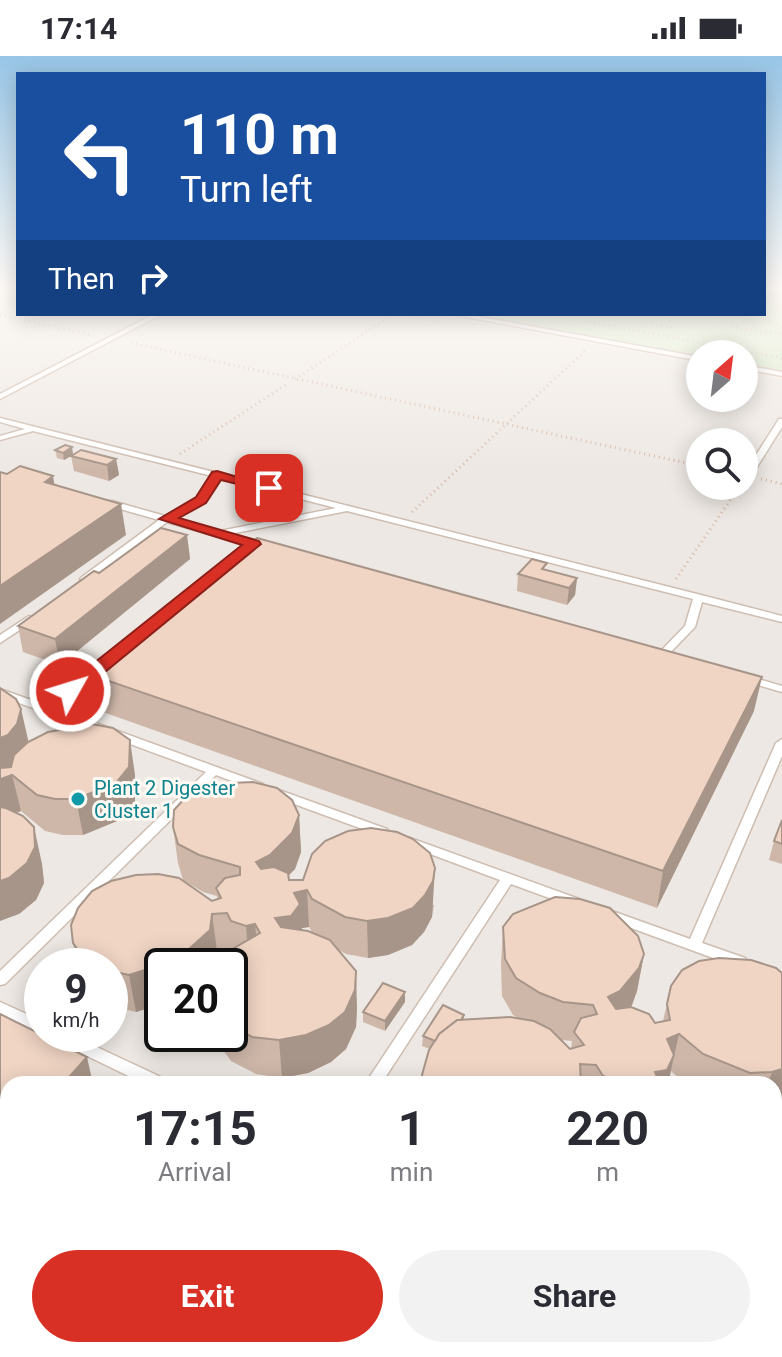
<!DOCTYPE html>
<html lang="en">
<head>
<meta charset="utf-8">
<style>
  :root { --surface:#fff; --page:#f2f2f3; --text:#2b2b33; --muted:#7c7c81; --accent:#d93025 }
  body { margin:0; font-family:Roboto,sans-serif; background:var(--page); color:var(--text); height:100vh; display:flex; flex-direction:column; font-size:30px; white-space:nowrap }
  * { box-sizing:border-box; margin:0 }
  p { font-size:26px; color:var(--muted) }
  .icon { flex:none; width:44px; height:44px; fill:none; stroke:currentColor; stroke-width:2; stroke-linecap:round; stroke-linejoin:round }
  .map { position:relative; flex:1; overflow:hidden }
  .panel { position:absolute; left:0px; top:1020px; width:782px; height:282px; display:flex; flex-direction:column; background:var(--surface); border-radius:24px 24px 0 0; box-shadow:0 4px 20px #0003 }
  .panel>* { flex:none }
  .top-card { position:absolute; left:16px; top:16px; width:750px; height:244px; border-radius:0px; box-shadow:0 4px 20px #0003; background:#1a4fa0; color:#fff; overflow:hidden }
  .needle { width:52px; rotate:28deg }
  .tools { position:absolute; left:686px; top:284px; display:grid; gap:16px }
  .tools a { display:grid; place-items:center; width:72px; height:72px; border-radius:50%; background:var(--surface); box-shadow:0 4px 20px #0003; font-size:40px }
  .speed { position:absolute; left:24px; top:892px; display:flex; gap:16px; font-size:40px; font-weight:700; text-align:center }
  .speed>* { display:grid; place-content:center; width:104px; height:104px; border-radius:50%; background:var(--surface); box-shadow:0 4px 20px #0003; line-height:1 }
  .speed small { font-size:20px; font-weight:400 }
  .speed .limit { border:4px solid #111; border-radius:12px; background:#fff; color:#111 }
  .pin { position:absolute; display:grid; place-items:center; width:68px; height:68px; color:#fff; margin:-34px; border-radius:16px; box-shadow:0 4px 12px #0006 }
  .me { position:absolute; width:88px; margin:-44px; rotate:51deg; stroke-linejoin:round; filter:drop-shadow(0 0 6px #0008) }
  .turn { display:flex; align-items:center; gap:28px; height:168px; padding:0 32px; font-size:36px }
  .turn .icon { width:104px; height:104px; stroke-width:2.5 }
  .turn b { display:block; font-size:56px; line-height:68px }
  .then { display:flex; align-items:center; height:76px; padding:0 32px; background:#0003; gap:16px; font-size:30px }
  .eta { display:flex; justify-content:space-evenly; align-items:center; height:136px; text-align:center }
  .eta b { font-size:48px; font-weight:700; line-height:56px }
  .action { display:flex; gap:16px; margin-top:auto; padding:16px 32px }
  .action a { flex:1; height:92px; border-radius:48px; background:var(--accent); color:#fff; font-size:32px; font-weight:700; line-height:92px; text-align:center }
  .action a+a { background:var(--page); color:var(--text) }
  .status { display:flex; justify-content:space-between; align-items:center; height:56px; padding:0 40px; background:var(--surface); direction:ltr }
  .status svg { height:22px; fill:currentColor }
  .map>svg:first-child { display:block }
  .industrial { fill:#ede8e3; fill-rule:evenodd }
  .green { fill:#d7e9ca }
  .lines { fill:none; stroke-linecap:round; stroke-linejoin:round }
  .service-casing { stroke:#cebdb1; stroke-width:3 }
  .path { stroke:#d5b8a7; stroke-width:3; stroke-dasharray:1 4; stroke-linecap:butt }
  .service { fill:#fff; fill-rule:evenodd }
  .wall { fill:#ceb7a9; fill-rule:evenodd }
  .shaded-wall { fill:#a89589 }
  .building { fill:#f0d5c4; stroke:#a89589; stroke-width:2 }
  .route { fill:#d93025; stroke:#8d1f18; stroke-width:2 }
  .culture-dot { fill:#0f9aa8; stroke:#fef9f2; stroke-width:3 }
  .labels { text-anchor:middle; stroke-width:6; stroke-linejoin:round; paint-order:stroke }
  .culture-label { font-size:20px; fill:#0d838f; stroke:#fef9f2; text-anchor:start }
</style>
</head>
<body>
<div class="status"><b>17:14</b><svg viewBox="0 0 49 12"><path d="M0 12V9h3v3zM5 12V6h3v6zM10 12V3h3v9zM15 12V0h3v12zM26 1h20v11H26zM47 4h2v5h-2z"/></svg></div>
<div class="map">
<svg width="782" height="1301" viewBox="0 0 782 1301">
  <rect width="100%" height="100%" fill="#fcf5eb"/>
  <path class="industrial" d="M 0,233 L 18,233 L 18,258 L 433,258 L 700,307 L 700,342 L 744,342 L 744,315 L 782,323 L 782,1301 L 0,1301 ZM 700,386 L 744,386 L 744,430 L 700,430 ZM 42,910 L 110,910 L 110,978 L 42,978 ZM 162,910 L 230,910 L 230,978 L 162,978 ZM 8,1028 L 774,1028 L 774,1294 L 8,1294 Z"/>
  <path class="green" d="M 764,233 L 782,233 L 782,317 L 744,309 L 744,298 L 700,298 L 700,301 L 458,258 L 764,258 Z"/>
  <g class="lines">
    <g class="service-casing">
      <g id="service">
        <path d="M 154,258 L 162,258 L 0,343 L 0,338 Z"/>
        <path d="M 450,258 L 464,258 L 700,301 L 700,305 Z"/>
        <path d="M 744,309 L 782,316 L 782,320 L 744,313 Z"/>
        <path d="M 0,362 L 701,539 L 782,560 L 782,566 L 702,546 L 695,571 L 665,602 L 661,603 L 656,600 L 685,570 L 693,543 L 347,455 L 230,478 L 264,488 L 266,490 L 261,493 L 256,491 L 55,652 L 263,728 L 265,731 L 259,735 L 216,719 L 5,928 L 0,929 L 0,915 L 206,716 L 0,640 L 0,633 L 45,649 L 247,489 L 167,466 L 88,525 L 82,525 L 80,523 L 82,521 L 159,464 L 106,449 L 106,445 L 112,445 L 165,460 L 198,442 L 212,420 L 33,375 L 0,384 L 0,380 L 25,373 L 0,366 ZM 219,422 L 336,452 L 220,475 L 174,462 L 204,446 Z"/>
        <path d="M 779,363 L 782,363 L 782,371 L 750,422 L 744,422 L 744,418 Z"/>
        <path d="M 29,560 L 34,563 L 33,565 L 0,587 L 0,579 Z"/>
        <path d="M 748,620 L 782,630 L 782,636 L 744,625 L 743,623 L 744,621 Z"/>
        <path d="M 782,683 L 782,700 L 702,887 L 745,902 L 747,906 L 745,910 L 740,911 L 735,910 L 604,862 L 602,859 L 604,856 L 609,854 L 690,883 L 776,687 Z"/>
        <path d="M 279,734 L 387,773 L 389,776 L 387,779 L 379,779 L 275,741 L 273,738 Z"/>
        <path d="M 410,782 L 579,843 L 581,846 L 579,849 L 574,851 L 511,828 L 381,1028 L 365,1028 L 500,824 L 406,789 L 404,786 L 406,783 Z"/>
        <path d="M 0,946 L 42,965 L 42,978 L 0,959 Z"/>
        <path d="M 48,978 L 69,978 L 165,1023 L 168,1028 L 145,1028 L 50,982 Z"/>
        <path d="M 8,1229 L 8,1252 L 0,1257 L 0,1234 Z"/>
        <path d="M 782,1281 L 782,1301 L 770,1301 L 772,1294 L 774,1294 L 775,1283 Z"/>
        <path d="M 713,1294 L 743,1294 L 746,1301 L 716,1301 Z"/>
      </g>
    </g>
    <g class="path">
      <path d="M 782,235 L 766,243 L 782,245"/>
      <path d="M 782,251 L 775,258 L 782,261"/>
      <path d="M 398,258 L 442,266"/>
      <path d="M 545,258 L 782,302"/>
      <path d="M 592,258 L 671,271 L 668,258"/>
      <path d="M 709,258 L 741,273 L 782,278"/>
      <path d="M 754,258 L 782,271"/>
      <path d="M 0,259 L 92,279"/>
      <path d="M 131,287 L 700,410"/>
      <path d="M 295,323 L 389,261"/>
      <path d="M 180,398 L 287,328"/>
      <path d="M 761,423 L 782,428"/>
      <path d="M 412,456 L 587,293"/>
      <path d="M 676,523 L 740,430"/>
    </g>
    <use href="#service" class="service"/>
  </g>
  <g class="wall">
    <path d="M 72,391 L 73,398 L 116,403 L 119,419 L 109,425 L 74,415 L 71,400 L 64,404 L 57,402 L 55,394 Z"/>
    <path d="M 187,479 L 190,503 L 60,609 L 23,596 L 18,570 L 99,517 Z"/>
    <path d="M 249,489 L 754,655 L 657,852 L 100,655 L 94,620 L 96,619 L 94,609 L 131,589 L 249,494 Z"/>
    <path d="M 547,514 L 577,522 L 575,539 L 567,549 L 517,535 L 518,518 Z"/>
    <path d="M 0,632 L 21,653 L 28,686 L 135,719 L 135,747 L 122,763 L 83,779 L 63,779 L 45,775 L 21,755 L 16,757 L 42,808 L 44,827 L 36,844 L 19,858 Z"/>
    <path d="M 299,759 L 301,796 L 295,813 L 288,820 L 289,824 L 434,849 L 432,861 L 424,876 L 412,889 L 388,899 L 368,902 L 346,898 L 339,894 L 357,952 L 356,971 L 346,993 L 331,1006 L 308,1017 L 282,1022 L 256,1018 L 231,1005 L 216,984 L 216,978 L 230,978 L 230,910 L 232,894 L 217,895 L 162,910 L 162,948 L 136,956 L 110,950 L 110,910 L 78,910 L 73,887 L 217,843 L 217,840 L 203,836 L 183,824 L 178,807 L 173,771 ZM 309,871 L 312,876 L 302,874 L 302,872 Z"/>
    <path d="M 782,764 L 782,808 L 769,804 L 774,785 Z"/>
    <path d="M 503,871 L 644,898 L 637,935 L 631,951 L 655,967 L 663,965 L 671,930 L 751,904 L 782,1047 L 774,1050 L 774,1028 L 422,1028 L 422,1019 L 430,993 L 422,990 L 423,980 L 464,959 L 464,963 L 518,962 L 513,959 L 502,940 L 501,908 ZM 562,984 L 572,985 L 571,993 L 570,993 ZM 671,1015 L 685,1028 L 668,1028 Z"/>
    <path d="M 405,946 L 385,975 L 363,966 L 363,956 Z"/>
    <path d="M 37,1294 L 348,1294 L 361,1301 L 40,1301 Z"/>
  </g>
  <g class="shaded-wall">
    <path d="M 72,391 L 73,399 L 64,404 L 63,397 Z"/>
    <path d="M 116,403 L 119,419 L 109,425 L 107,409 Z"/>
    <path d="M 53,420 L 58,450 L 45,426 Z"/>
    <path d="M 121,448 L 126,479 L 0,568 L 0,530 Z"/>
    <path d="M 187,479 L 190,503 L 60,609 L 55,583 Z"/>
    <path d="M 577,522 L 575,539 L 567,549 L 569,532 Z"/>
    <path d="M 762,621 L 754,655 L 657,852 L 663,815 Z"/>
    <path d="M 21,653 L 29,688 L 12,719 L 21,755 L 9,759 L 0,770 L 0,682 Z"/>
    <path d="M 130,684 L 135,719 L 135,747 L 122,763 L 83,779 L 76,743 Z"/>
    <path d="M 299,759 L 301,796 L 295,813 L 273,835 L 256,806 Z"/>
    <path d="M 34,771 L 42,808 L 44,827 L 36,844 L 19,858 L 0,865 L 0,825 Z"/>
    <path d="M 435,812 L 432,861 L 424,876 L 412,889 L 388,899 L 368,902 L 367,865 Z"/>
    <path d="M 307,834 L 309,871 L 302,872 L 303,885 L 294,897 L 275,862 L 294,837 Z"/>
    <path d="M 212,858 L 217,895 L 215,910 L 162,910 L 162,948 L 136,956 L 129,919 Z"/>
    <path d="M 255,868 L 259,905 L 249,907 L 246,870 Z"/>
    <path d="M 644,898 L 637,935 L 632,949 L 614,972 L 608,941 Z"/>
    <path d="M 356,915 L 357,952 L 356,971 L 346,993 L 331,1006 L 308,1017 L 282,1022 L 279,984 Z"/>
    <path d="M 405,936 L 405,946 L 385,975 L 385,965 Z"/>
    <path d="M 679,978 L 668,1028 L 653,1028 L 655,1016 L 667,983 Z"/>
    <path d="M 87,1001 L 93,1028 L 63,1028 Z"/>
    <path d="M 782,1013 L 782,1047 L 774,1050 L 774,1028 L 768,1028 L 772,1016 Z"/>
    <path d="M 632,1024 L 631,1028 L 621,1028 L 621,1026 Z"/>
    <path d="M 8,1121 L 8,1173 L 0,1182 L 0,1131 Z"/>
  </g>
  <g class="building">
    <path d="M 65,389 L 72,391 L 63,397 L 55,394 Z"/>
    <path d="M 81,394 L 116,403 L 107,409 L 71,400 Z"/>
    <path d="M 20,410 L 53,420 L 45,426 L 121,448 L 0,530 L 0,416 L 7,418 Z"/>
    <path d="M 161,472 L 187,479 L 55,583 L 18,570 L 94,515 L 99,517 Z"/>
    <path d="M 257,482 L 762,621 L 663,815 L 94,620 L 104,612 L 94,609 L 122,586 L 131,589 L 253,491 L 249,489 Z"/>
    <path d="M 532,503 L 547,507 L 542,513 L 577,522 L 569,532 L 518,518 Z"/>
    <path d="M 0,632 L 16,643 L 21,653 L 17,668 L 8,679 L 0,682 Z"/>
    <path d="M 92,668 L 113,672 L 130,684 L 129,711 L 116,727 L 76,743 L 55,743 L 37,739 L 12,719 L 1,723 L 0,733 L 0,712 L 11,711 L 14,699 L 28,686 L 48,676 Z"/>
    <path d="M 253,726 L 277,732 L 292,744 L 299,759 L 292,777 L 270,799 L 256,806 L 261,813 L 274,811 L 288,817 L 289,824 L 303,824 L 312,798 L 325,785 L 348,775 L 371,772 L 397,776 L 413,783 L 430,797 L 435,812 L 433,825 L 425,839 L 413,852 L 388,862 L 367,865 L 345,861 L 312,843 L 307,834 L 294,837 L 300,848 L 291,860 L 275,862 L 281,871 L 308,875 L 330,884 L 356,915 L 355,934 L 345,956 L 329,969 L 306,979 L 279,984 L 252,981 L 230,969 L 230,910 L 218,910 L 229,895 L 260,877 L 255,868 L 246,870 L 231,865 L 227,857 L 212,858 L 210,874 L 177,904 L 129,919 L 110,915 L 110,910 L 98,910 L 84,902 L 73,887 L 71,869 L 78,852 L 92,835 L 111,825 L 136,819 L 158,818 L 179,822 L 212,845 L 221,842 L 216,832 L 225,822 L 240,819 L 240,811 L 199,799 L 178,788 L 173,771 L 174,754 L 184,743 L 208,728 Z"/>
    <path d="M 0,751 L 6,752 L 23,760 L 34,771 L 35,791 L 27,807 L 9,822 L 0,825 Z"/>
    <path d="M 782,764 L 782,788 L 774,785 Z"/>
    <path d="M 555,841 L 580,843 L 610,852 L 638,880 L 644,898 L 639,912 L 620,935 L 608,941 L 616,953 L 631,951 L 649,958 L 655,967 L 670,964 L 667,948 L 671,930 L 682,914 L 699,905 L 719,902 L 751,904 L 776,912 L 782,917 L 782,1013 L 772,1016 L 750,1017 L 703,998 L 679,978 L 667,983 L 674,999 L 667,1014 L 655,1016 L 660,1028 L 691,1028 L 634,1028 L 632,1024 L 621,1026 L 603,1020 L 596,1009 L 580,1008 L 581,1028 L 425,1028 L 422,1019 L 429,994 L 439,978 L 457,964 L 510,961 L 534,965 L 550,973 L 570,993 L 584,989 L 574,976 L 581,962 L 597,958 L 593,949 L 563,946 L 540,937 L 516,922 L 505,903 L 503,871 L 513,858 Z"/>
    <path d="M 383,927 L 405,936 L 385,965 L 363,956 Z"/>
    <path d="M 443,949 L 464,959 L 461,964 L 457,964 L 439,978 L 435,985 L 423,980 Z"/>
    <path d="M 0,958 L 87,1001 L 63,1028 L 8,1028 L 8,1121 L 0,1131 Z"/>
    <path d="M 46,1294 L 348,1294 L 361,1301 L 57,1301 Z"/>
  </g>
  <linearGradient id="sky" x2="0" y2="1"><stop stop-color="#98c6e7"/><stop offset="0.56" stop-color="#fefaf6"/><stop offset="1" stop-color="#fefaf6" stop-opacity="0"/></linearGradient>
  <rect width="782" height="415" fill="url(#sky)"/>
  <path class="route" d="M 217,415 L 276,432 L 269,436 L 221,424 L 206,447 L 179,462 L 259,485 L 261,488 L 77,639 L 64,639 L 61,635 L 64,631 L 242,489 L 159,463 L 196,441 L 212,416 Z"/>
  <circle class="culture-dot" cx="78" cy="743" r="8"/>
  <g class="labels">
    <g class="culture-label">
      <text x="94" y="739">Plant 2 Digester<tspan x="94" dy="23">Cluster 1</tspan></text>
    </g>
  </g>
</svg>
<div class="tools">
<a><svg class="needle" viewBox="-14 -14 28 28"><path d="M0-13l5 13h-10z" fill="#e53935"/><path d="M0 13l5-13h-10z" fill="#7c7c81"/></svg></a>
<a><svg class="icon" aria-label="search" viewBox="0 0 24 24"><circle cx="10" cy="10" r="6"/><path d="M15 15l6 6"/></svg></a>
</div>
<div class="speed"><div>9<small>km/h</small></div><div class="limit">20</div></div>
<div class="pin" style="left:269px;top:432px;background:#d93025"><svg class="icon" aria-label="arrive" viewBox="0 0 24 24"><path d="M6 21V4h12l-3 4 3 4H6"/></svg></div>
<svg class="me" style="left:70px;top:635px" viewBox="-20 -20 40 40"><circle r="17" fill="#d93025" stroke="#fff" stroke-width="3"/><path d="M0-11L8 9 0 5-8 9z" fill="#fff"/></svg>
<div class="top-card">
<div class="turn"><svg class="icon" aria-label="left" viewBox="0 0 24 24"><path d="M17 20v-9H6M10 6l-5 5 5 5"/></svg><div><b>110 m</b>Turn left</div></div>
<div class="then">Then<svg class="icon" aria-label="right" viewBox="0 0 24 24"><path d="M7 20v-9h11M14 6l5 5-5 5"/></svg></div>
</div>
<section class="panel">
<div class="eta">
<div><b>17:15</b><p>Arrival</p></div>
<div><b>1</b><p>min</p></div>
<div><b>220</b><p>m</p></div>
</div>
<div class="action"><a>Exit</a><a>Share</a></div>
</section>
</div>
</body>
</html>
